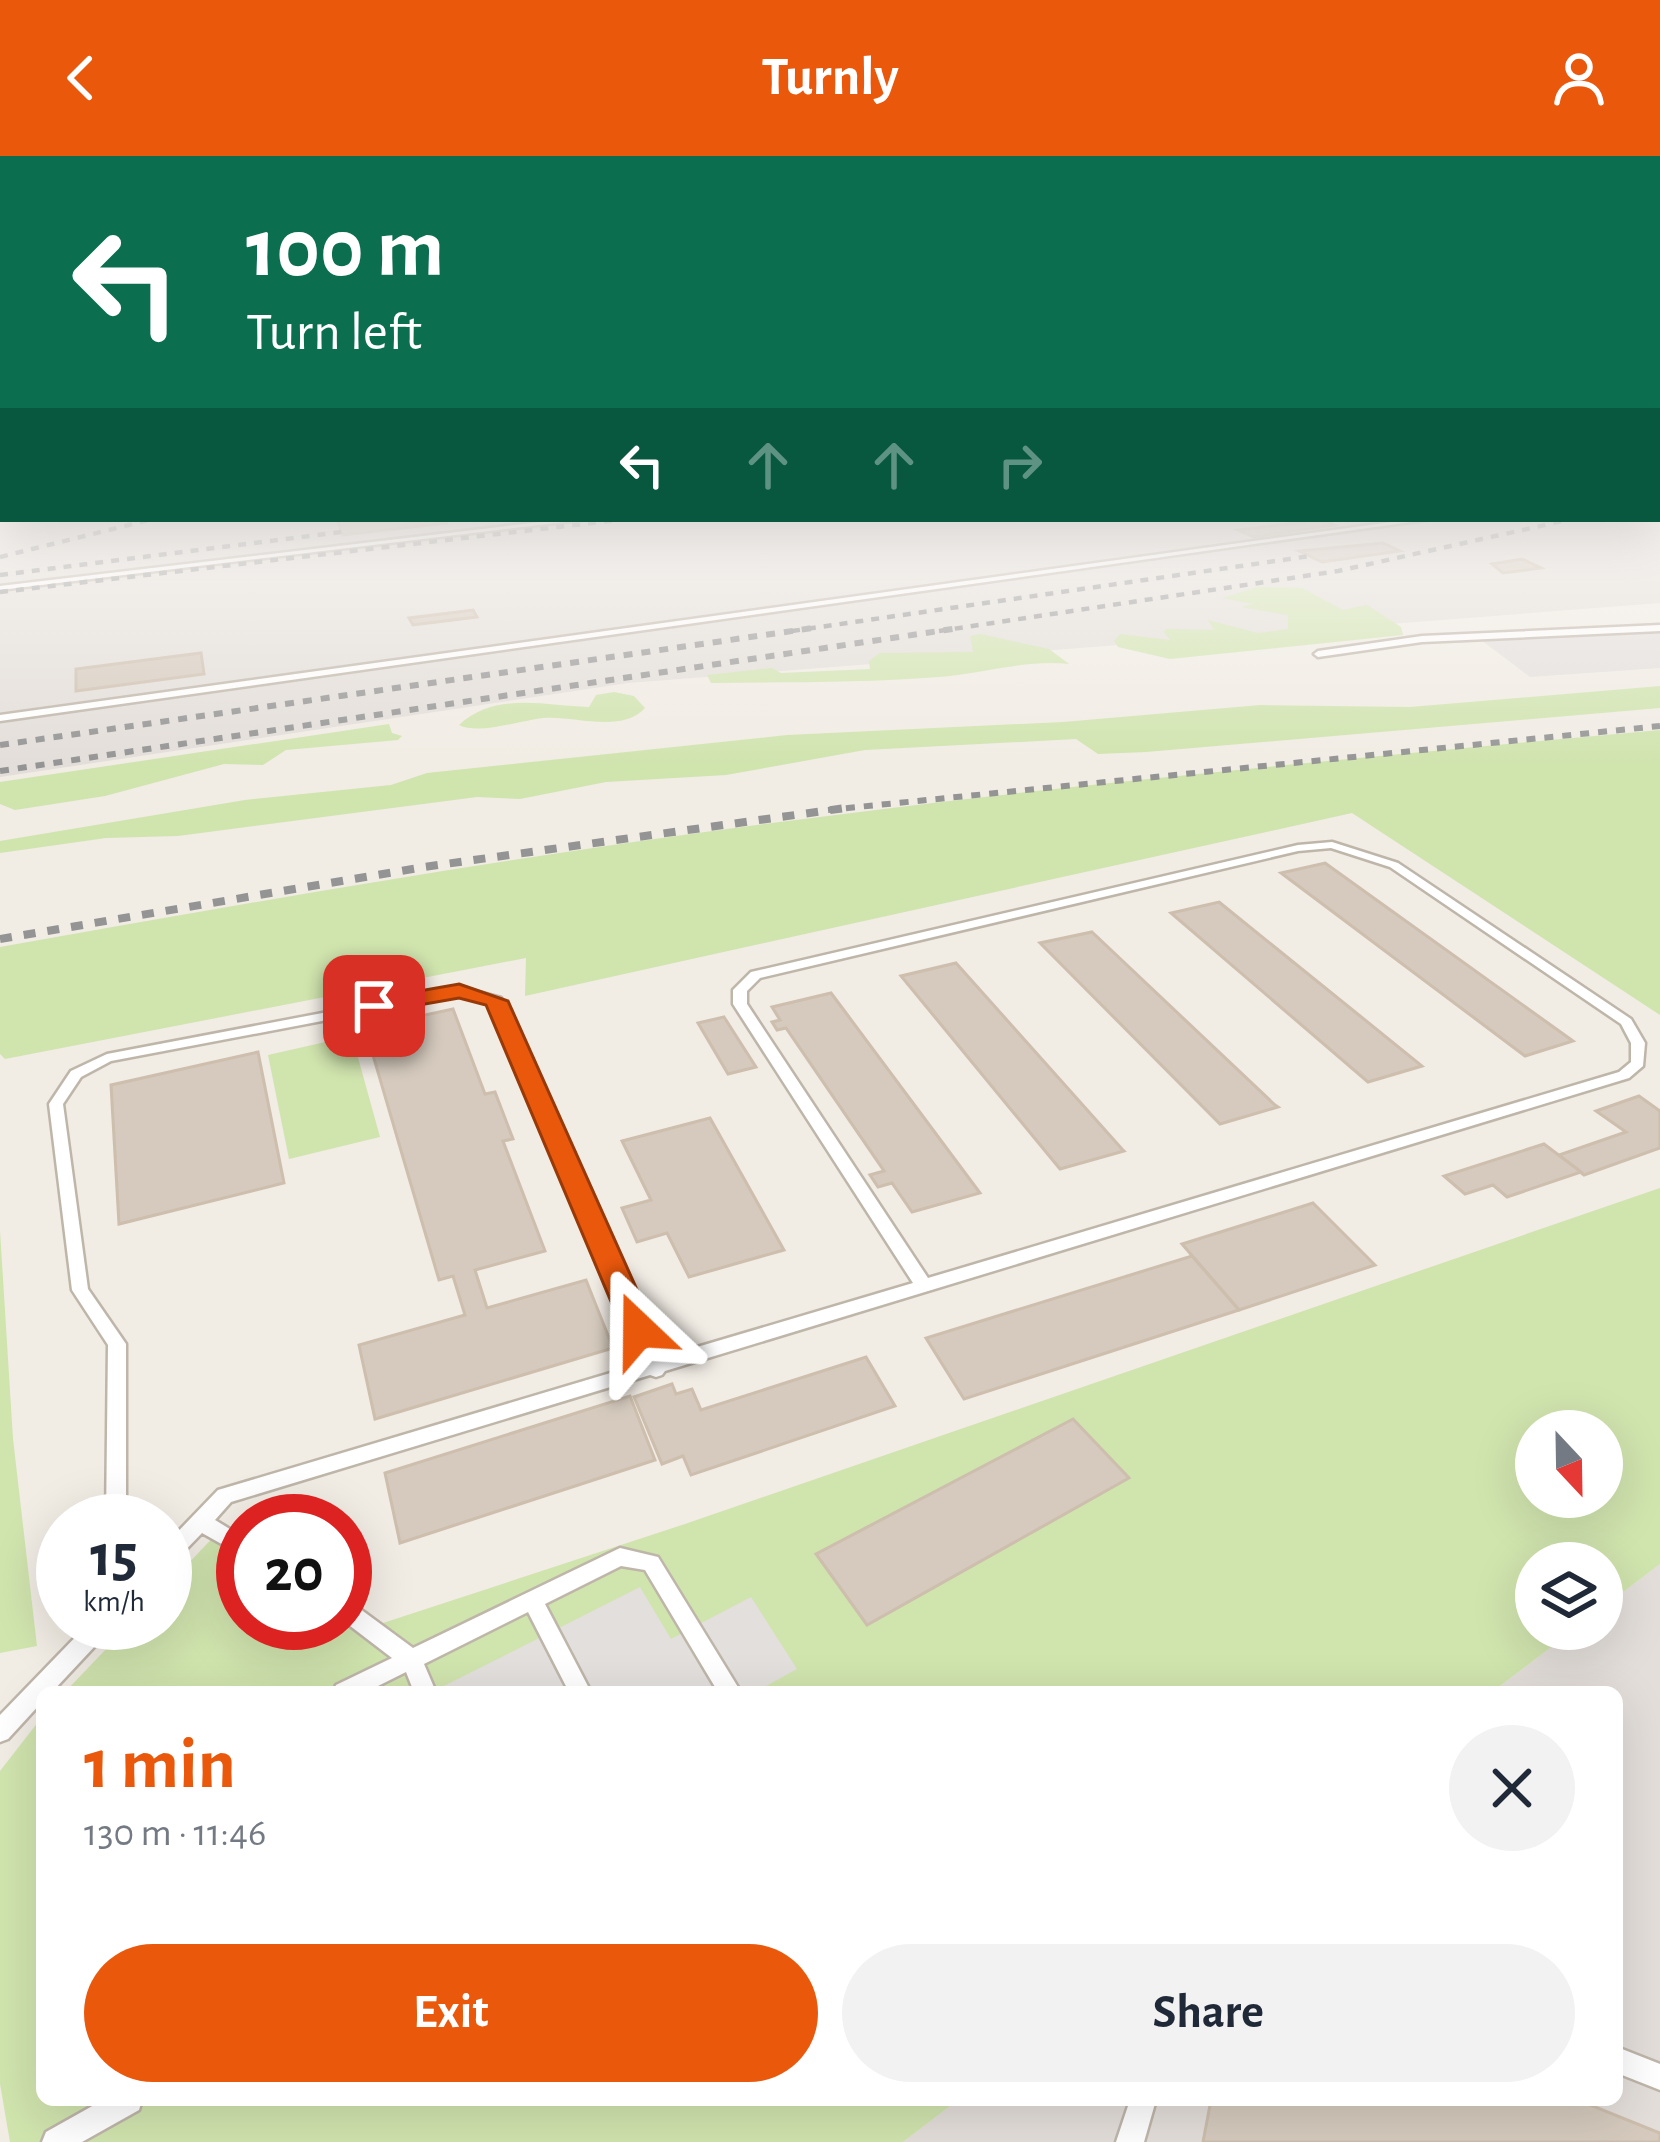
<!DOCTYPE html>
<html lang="en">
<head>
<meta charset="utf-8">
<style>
  :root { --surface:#fff; --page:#f2f2f3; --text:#1f2937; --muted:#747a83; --accent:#ea580c }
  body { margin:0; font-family:"Alegreya Sans",sans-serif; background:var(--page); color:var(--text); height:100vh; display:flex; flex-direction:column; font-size:45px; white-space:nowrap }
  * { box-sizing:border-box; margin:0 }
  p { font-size:39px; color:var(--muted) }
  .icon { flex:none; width:66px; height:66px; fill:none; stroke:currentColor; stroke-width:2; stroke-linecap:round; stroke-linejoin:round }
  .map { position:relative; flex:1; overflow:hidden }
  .details { position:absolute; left:36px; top:1530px; width:1587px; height:420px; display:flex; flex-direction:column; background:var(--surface); border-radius:18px; box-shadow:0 12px 48px #0002 }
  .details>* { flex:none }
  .banner { position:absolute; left:0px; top:0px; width:1662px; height:366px; box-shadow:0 12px 48px #0002; background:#0b6e4f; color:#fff; overflow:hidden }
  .needle { width:78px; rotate:158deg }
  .buttons { position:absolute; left:1515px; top:1254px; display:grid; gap:24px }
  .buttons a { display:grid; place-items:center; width:108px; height:108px; border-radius:50%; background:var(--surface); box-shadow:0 12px 48px #0002; font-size:60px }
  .speed { position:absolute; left:36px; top:1338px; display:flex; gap:24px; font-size:60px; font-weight:700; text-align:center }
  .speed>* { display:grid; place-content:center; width:156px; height:156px; border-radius:50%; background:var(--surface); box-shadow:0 12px 48px #0002; line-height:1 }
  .speed small { font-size:30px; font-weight:400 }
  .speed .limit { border:18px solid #d22; background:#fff; color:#111 }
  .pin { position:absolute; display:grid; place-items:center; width:102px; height:102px; color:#fff; margin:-51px; border-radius:24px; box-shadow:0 6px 18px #0006 }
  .me { position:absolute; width:132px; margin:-66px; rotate:337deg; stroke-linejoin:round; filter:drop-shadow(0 0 9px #0008) }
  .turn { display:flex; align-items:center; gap:42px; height:252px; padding:0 48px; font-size:54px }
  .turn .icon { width:156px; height:156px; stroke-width:2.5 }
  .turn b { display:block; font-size:84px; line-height:102px }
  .lanes { display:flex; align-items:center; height:114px; padding:0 48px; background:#0003; justify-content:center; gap:60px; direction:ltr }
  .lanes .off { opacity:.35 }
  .round { display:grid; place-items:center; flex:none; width:126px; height:126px; border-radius:63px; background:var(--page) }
  .head { display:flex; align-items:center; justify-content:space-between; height:204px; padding:0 48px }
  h1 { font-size:72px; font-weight:600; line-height:90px; color:var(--accent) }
  .action { display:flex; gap:24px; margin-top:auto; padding:24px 48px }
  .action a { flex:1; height:138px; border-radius:72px; background:var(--accent); color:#fff; font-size:48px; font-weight:600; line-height:138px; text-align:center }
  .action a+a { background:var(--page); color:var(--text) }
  header { display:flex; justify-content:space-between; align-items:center; height:156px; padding:0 48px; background:var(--accent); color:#fff; font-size:54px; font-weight:600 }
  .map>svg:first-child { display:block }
  .industrial { fill:#e3ded9 }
  .green { fill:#d0e4ae; fill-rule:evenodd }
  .parking { fill:#e2dfdc }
  .building { fill:#d5cabd; stroke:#cdbead; stroke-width:3 }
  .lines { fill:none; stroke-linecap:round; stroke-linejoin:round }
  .service-casing { stroke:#bfb6aa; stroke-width:5 }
  .service { fill:#fff; fill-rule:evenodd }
  .rail-far2 { stroke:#949494; stroke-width:4.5; stroke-dasharray:8 8; stroke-linecap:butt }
  .rail-far1 { stroke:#949494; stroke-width:6; stroke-dasharray:9 9; stroke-linecap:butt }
  .rail { stroke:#949494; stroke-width:8; stroke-dasharray:12 12; stroke-linecap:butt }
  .route { fill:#ea580c; stroke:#983908; stroke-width:3 }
</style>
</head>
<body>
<header><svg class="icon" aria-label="back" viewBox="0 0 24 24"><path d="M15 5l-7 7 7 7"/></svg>Turnly<svg class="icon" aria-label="person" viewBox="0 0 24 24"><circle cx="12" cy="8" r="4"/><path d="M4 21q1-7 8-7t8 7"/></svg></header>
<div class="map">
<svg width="1660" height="1986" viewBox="0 0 1660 1986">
  <rect width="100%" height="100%" fill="#f1ece4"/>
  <g class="industrial">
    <path d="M 0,332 L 3,363 L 1659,363 L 1660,332 L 1660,447 L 628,527 L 0,621 Z"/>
    <path d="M 1660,1408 L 1660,1986 L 903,1986 L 958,1944 L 1617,1944 L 1617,1536 L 1492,1536 L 1575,1473 L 1602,1473 L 1602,1452 Z"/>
  </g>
  <g class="green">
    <path d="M 1258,431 L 1302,432 L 1343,454 L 1367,449 L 1401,471 L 1403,479 L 1170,503 L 1118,491 L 1114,485 L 1120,478 L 1170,484 L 1163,475 L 1168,473 L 1214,474 L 1208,464 L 1258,477 L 1288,473 L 1288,459 L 1241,451 L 1253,448 L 1222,442 Z"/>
    <path d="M 981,478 L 1049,493 L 1069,508 C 1027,503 981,518 938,521 C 862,527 787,526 711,527 L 707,519 L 772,512 L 781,517 L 870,513 L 869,505 L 880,497 L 973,496 L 970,480 Z"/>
    <path d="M 1660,530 L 1660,552 L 1146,596 L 1098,598 L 1076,583 L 865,594 L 726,619 L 606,626 L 520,643 L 477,641 L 178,680 L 106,682 L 0,697 L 0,685 L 245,644 L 391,629 L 427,617 L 787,579 L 1063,566 L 1260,549 L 1410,551 Z"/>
    <path d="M 614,536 L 634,540 L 645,552 C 622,578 572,559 543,562 C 518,565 479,579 459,569 C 495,535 545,550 589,551 L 596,539 Z"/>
    <path d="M 389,568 L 392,577 L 402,580 L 398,584 L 286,594 L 263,609 L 224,608 L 105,640 L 15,654 L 0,648 L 0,626 Z"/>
    <path d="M 1660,574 L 1660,859 L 1352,657 L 525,840 L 526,802 L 5,903 L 0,898 L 0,791 C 247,747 493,704 742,671 C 1047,630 1354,602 1660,574 Z"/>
    <path d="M 352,880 L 380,981 L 289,1003 L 268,899 Z"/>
    <path d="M 1660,1032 L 1660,1408 L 1602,1452 L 1602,1407 L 1536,1407 L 1536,1473 L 1575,1473 L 1492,1536 L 65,1536 L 131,1467 L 165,1467 L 165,1432 L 222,1372 L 243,1385 L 243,1467 L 345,1467 L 345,1447 L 380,1468 L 685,1368 ZM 1536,1275 L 1602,1275 L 1602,1341 L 1536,1341 Z"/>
    <path d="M 0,1075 L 13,1283 L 37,1490 L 0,1497 Z"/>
    <path d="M 42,1561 L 42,1944 L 958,1944 L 903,1986 L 10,1986 L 0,1928 L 0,1615 Z"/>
  </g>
  <g class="parking">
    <path d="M 1660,469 L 1660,512 L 1530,521 L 1472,477 Z"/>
    <path d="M 640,1431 L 671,1483 L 751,1441 L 797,1513 L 755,1536 L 432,1536 Z"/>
  </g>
  <g class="building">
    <path d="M 443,363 L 446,367 L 343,379 L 337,364 Z"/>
    <path d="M 1322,364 L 1334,369 L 1254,381 L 1238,374 Z"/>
    <path d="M 1383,387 L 1400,395 L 1322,406 L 1299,395 Z"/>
    <path d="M 1522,403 L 1541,412 L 1503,417 L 1492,408 Z"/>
    <path d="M 473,454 L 477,461 L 413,469 L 409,462 Z"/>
    <path d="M 201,497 L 204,518 L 76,535 L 76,513 Z"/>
    <path d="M 1325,707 L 1573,885 L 1525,900 L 1281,717 Z"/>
    <path d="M 1219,746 L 1422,910 L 1368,926 L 1171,757 Z"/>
    <path d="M 1092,776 L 1275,949 L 1278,951 L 1220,968 L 1040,787 Z"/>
    <path d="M 956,807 L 1122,993 L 1124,995 L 1060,1013 L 901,820 Z"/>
    <path d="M 831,837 L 846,857 L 980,1037 L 912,1056 L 892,1027 L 878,1031 L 870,1019 L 884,1015 L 786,872 L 777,874 L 772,866 L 780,864 L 772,851 Z"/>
    <path d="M 453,853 L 485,938 L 495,936 L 513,983 L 503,985 L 545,1095 L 475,1114 L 487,1152 L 586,1124 L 613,1192 L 375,1263 L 359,1189 L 465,1159 L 453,1120 L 439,1124 L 365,872 Z"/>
    <path d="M 724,861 L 756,911 L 728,918 L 698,867 Z"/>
    <path d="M 258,896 L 284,1027 L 119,1068 L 111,929 Z"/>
    <path d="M 1639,940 L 1660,955 L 1660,992 L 1584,1019 L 1559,999 L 1626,976 L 1596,955 Z"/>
    <path d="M 710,962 L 784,1094 L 689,1121 L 667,1077 L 637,1086 L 622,1052 L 651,1044 L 622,985 Z"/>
    <path d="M 1544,988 L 1581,1016 L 1507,1041 L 1493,1029 L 1465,1038 L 1444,1020 Z"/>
    <path d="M 1313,1047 L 1375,1109 L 1239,1154 L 1182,1088 Z"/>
    <path d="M 1192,1100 L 1239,1154 L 964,1243 L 926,1182 Z"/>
    <path d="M 866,1201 L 895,1250 L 691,1319 L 683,1300 L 662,1308 L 634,1241 L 672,1228 L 676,1238 L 692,1233 L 701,1254 Z"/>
    <path d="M 630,1240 L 655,1304 L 400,1387 L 385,1317 Z"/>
    <path d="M 1073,1263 L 1129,1322 L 867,1469 L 816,1398 Z"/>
    <path d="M 1211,1944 L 1578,1944 L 1660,1977 L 1660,1986 L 1203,1986 Z"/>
  </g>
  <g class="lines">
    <g class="service-casing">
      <g id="service">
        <path d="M 566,363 L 588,363 L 0,434 L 0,430 Z"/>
        <path d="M 1413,363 L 1432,363 L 0,565 L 0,559 Z"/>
        <path d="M 1660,469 L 1660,475 L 1422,486 L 1318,501 L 1314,498 L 1318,495 L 1422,480 Z"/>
        <path d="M 1332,686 L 1398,707 L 1631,863 L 1645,887 L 1643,910 L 1629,922 L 665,1215 L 662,1219 L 656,1221 L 650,1219 L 231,1346 L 215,1364 L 243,1381 L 243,1400 L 202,1377 L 172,1408 L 165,1411 L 165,1389 L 218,1334 L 644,1207 L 491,848 L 459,839 L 111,905 L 81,921 L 63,948 L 88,1133 L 126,1188 L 126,1365 L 106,1365 L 108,1189 L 72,1134 L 49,948 L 71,915 L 107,898 L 459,831 L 501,842 L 660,1202 L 913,1127 L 733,848 L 733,834 L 751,816 L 1298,689 ZM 1331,692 L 1390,711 L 1621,868 L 1631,887 L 1631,906 L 1619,916 L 928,1122 L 747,848 L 747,835 L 760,822 L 1298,695 Z"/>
        <path d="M 620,1392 L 658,1401 L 741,1536 L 718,1536 L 645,1414 L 621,1410 L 545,1448 L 591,1536 L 569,1536 L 528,1456 L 424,1508 L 436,1536 L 414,1536 L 406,1516 L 366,1536 L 333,1536 L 336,1529 L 392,1502 L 345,1466 L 345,1445 L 352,1447 L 413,1492 Z"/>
        <path d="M 89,1467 L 113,1467 L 110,1474 L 52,1536 L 42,1536 L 42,1546 L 8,1583 L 0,1586 L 0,1559 Z"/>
        <path d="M 1617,1891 L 1660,1908 L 1660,1934 L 1617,1917 Z"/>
        <path d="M 103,1944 L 142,1944 L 139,1954 L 82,1986 L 42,1986 L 46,1976 Z"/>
        <path d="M 1130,1944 L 1156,1944 L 1144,1986 L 1116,1986 Z"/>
      </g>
    </g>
    <use href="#service" class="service"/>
    <g class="rail-far2">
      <path d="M 0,401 L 153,363"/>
      <path d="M 0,419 L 342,376"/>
      <path d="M 0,436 L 627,363"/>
      <path d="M 792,475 L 1310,400"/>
      <path d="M 939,475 L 1338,415 L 1572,363"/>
    </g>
    <g class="rail-far1">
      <path d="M 0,589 L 813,472"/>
      <path d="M 0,615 L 959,472"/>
      <path d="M 828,654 L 1660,570"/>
    </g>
    <path class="rail" d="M 0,783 L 424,711 L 852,651"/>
  </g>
  <linearGradient id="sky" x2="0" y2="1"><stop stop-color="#8cc1ea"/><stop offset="0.54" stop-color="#f9f6f3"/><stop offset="1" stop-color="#f9f6f3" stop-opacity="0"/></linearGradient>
  <rect width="1660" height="610" fill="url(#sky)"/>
  <path class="route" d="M 459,828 L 508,845 L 655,1174 L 650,1182 L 628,1182 L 623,1174 L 486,849 L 459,842 L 374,857 L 362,850 L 374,843 Z"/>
</svg>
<div class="buttons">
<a><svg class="needle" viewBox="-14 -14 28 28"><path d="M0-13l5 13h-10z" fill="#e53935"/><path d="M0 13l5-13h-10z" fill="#747a83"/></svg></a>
<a><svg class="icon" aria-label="layers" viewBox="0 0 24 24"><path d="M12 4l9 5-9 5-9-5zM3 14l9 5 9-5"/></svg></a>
</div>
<div class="speed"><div>15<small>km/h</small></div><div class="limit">20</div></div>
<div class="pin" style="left:374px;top:850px;background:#d93025"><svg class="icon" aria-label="arrive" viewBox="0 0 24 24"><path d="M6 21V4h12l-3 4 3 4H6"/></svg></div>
<svg class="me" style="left:639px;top:1174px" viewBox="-20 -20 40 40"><path d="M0-17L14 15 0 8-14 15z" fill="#ea580c" stroke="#fff" stroke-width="4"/></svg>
<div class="banner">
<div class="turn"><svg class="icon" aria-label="left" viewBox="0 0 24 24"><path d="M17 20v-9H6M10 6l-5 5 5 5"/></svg><div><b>100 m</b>Turn left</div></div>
<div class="lanes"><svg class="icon" aria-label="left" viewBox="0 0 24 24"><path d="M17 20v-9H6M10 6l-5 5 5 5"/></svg><svg class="icon off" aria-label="ahead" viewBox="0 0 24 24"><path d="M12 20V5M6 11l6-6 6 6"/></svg><svg class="icon off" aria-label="ahead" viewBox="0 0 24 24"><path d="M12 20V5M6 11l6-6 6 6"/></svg><svg class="icon off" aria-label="right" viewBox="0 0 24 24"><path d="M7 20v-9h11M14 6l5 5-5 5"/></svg></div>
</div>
<section class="details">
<div class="head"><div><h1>1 min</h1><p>130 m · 11:46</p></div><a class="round"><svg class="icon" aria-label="close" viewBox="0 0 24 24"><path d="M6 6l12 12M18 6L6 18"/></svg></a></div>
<div class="action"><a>Exit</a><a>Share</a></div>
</section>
</div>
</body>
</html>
